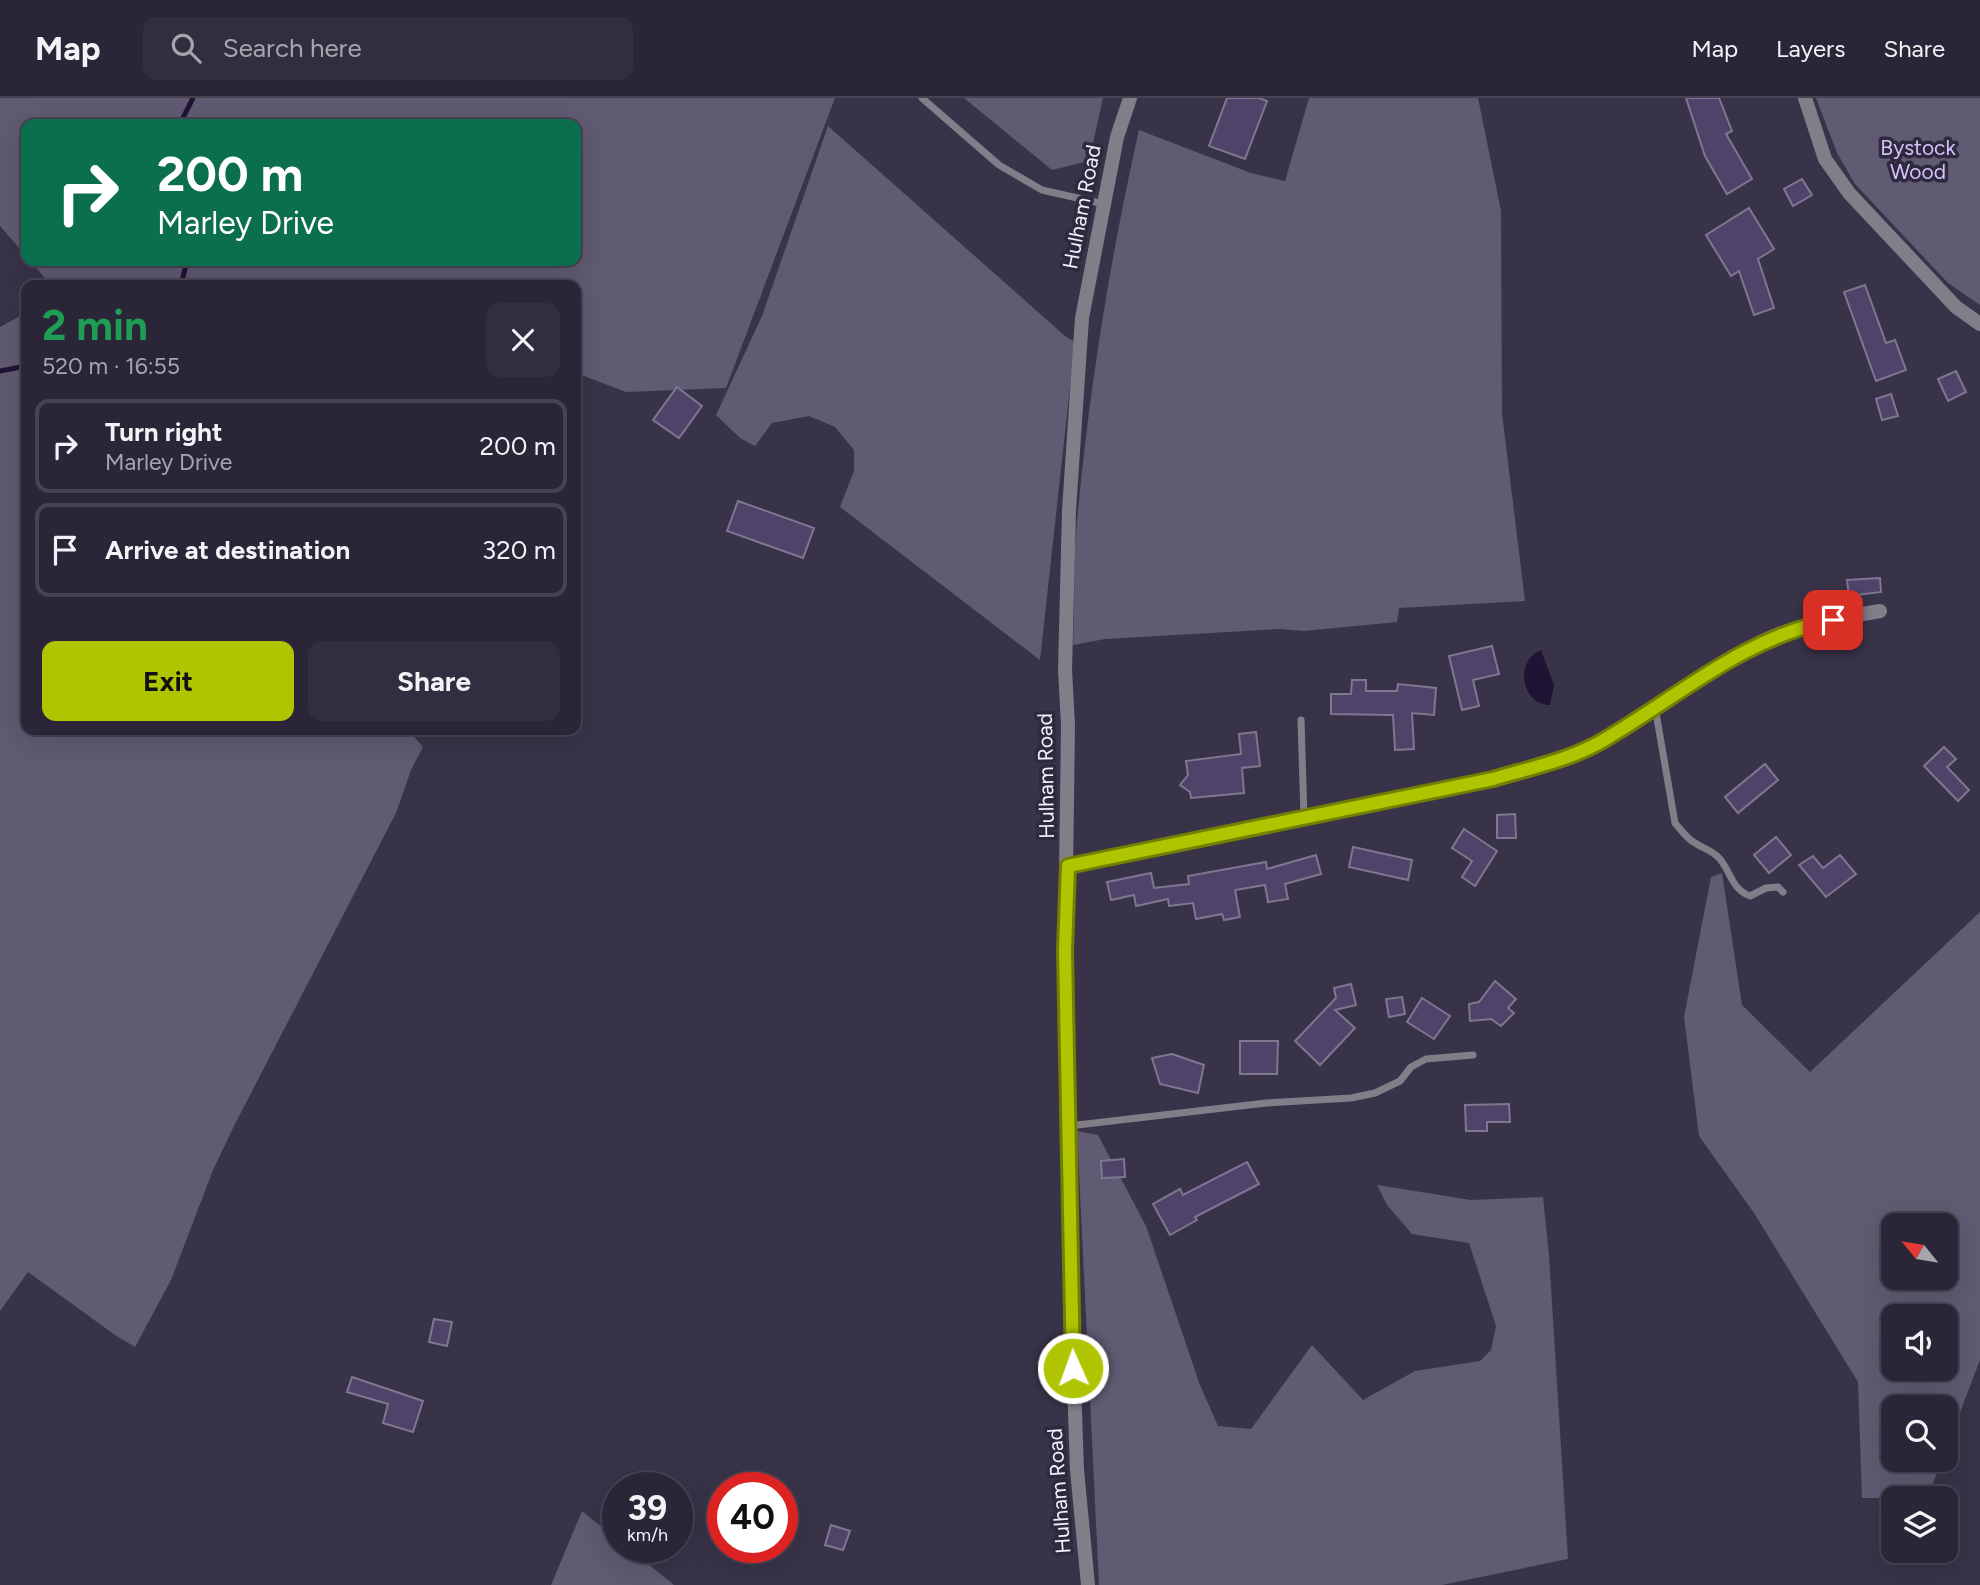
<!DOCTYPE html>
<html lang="en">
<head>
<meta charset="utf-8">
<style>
  :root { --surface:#2b2637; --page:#332e3f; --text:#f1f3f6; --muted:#a6a5ad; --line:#474352; --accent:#b0c501 }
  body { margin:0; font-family:Figtree,sans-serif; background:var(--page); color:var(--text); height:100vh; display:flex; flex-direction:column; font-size:26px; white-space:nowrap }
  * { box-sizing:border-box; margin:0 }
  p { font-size:23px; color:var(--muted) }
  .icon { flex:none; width:38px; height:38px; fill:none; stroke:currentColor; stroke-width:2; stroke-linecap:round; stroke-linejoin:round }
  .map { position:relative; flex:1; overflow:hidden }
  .details { position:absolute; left:21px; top:182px; width:560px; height:455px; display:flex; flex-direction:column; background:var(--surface); border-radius:14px; box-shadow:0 7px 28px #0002,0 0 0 2px var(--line) }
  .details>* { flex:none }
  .guide { position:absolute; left:21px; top:21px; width:560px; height:147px; border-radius:14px; box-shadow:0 7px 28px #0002,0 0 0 2px var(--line); background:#0b6e4f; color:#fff; overflow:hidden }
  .needle { width:46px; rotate:300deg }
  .buttons { position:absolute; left:1881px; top:1115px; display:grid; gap:14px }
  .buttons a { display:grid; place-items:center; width:77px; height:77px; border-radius:14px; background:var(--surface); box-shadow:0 7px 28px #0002,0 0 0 2px var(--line); font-size:35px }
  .speed { position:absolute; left:602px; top:1374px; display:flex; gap:14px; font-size:35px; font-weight:700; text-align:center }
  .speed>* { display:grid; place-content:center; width:91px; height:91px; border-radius:50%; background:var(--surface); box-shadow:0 7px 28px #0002,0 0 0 2px var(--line); line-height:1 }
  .speed small { font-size:18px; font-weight:400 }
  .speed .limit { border:10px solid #d22; background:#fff; color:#111 }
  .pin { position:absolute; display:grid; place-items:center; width:60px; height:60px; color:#fff; margin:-30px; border-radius:14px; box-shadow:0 4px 10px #0006 }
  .me { position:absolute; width:77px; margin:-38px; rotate:358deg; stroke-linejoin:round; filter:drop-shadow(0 0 5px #0008) }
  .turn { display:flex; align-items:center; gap:24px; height:147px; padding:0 21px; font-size:32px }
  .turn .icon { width:91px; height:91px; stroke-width:2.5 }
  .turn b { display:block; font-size:49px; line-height:60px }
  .round { display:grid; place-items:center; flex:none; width:74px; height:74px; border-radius:14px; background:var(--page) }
  .summary { display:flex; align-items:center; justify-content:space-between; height:119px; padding:0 21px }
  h1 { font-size:42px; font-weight:700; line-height:52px; color:#1e9e55 }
  .action { display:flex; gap:14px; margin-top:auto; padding:14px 21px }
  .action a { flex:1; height:80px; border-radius:14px; background:var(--accent); color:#111; font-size:28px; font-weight:700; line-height:80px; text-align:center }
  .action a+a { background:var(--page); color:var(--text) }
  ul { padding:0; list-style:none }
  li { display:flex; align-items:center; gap:21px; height:94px; margin:0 14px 10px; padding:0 7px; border:4px solid var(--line); border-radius:14px }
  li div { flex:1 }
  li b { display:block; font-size:26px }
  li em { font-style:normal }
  header { display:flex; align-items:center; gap:42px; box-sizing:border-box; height:98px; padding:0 35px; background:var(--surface); border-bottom:2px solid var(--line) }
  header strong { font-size:33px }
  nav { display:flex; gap:38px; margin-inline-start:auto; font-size:24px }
  .search { width:490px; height:63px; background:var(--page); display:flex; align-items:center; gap:18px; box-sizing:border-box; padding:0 24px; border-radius:14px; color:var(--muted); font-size:26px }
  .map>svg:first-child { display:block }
  .green { fill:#605a72; fill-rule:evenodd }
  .water { fill:#201435 }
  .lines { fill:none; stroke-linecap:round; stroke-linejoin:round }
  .stream { stroke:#201435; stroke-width:5 }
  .building { fill:#4f4369; stroke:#7e7790; stroke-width:2 }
  .service { stroke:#817e8a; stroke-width:7 }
  .minor { stroke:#817e8a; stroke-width:14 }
  .tertiary { stroke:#817e8a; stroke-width:14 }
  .route-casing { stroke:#728001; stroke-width:18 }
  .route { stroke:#b0c501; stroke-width:12 }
  .labels { text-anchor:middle; stroke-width:7; stroke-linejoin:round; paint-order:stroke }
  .park-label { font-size:21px; fill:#d2c4f9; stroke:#2f293e }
  .street-label { font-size:21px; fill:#f4f0fe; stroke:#2f293e }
</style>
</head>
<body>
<header>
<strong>Map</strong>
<div class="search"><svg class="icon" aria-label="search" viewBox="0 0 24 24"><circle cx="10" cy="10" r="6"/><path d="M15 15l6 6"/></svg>Search here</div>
<nav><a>Map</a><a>Layers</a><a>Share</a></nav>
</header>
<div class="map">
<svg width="1980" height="1487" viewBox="0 0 1980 1487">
  <rect width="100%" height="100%" fill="#393349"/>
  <g class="green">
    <path d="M 0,0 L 835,0 L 726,290 L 626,294 L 576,275 L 576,187 L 51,187 L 30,163 L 576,163 L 576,26 L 26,26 L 26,158 L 0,128 Z"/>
    <path d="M 964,0 L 1103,0 L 1089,63 L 1052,72 Z"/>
    <path d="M 1309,0 L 1478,0 L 1501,113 L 1502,315 L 1525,503 L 1399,510 L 1397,524 L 1304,533 L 1280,531 L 1105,541 L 1073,547 C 1075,506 1073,464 1077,424 C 1089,292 1110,161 1139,32 L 1251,75 L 1285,83 Z"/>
    <path d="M 1816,0 L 1980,0 L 1980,207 L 1948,185 L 1855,86 L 1837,55 Z"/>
    <path d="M 828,28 L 1065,238 L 1075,244 L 1040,562 L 840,409 L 854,373 L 854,352 L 835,329 L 809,318 L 772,325 L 755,348 L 740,340 L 716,317 L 762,218 Z"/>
    <path d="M 26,215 L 26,632 L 408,632 L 423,649 L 411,672 L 396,715 L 234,1028 L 213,1072 L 171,1182 L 135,1249 L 115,1237 L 28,1174 L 0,1213 L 0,229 Z"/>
    <path d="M 1722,775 L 1742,907 L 1810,974 L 1980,814 L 1980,1262 L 1946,1351 L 1946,1309 L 1894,1309 L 1894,1362 L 1942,1362 L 1927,1400 L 1862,1400 L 1858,1284 L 1754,1115 L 1699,1038 L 1684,919 L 1711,779 ZM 1894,1127 L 1946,1127 L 1946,1180 L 1894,1180 ZM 1894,1218 L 1946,1218 L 1946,1270 L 1894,1270 Z"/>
    <path d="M 1077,1033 L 1098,1037 L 1146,1128 L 1200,1287 L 1218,1328 L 1251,1331 L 1312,1247 L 1363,1302 L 1415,1273 L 1480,1263 L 1491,1252 L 1496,1228 L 1469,1145 L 1412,1136 L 1387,1107 L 1377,1087 L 1471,1102 L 1543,1099 L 1549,1157 L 1568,1461 L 1442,1487 L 1099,1487 Z"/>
    <path d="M 582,1413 L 618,1442 L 618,1449 L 627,1449 L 674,1487 L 551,1487 Z"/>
  </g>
  <path class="water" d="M 1541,552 L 1554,587 L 1550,607 C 1521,607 1514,562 1541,552 Z"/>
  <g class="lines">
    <g class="stream">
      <path d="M 180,26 L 193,0"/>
      <path d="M 181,187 L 187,163"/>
      <path d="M 0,273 L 26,268"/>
    </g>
  </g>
  <g class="building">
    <path d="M 1227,0 L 1259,0 L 1267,3 L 1245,61 L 1209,48 Z"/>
    <path d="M 1686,0 L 1719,0 L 1732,33 L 1726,36 L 1752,81 L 1727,96 L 1705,58 Z"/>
    <path d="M 1802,81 L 1812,97 L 1793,108 L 1784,91 Z"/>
    <path d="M 1749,110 L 1774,151 L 1758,161 L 1774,210 L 1754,217 L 1739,173 L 1731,178 L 1706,137 Z"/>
    <path d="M 1865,187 L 1886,245 L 1895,242 L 1906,272 L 1876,283 L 1844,194 Z"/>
    <path d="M 1956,273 L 1966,294 L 1948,303 L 1938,281 Z"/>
    <path d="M 677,289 L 702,308 L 679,340 L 653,322 Z"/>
    <path d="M 1891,296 L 1898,318 L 1882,322 L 1876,301 Z"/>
    <path d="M 738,403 L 814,430 L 803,460 L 727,433 Z"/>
    <path d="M 1880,480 L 1881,494 L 1849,498 L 1847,482 Z"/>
    <path d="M 1492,548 L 1499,576 L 1473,582 L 1479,608 L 1462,612 L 1449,558 Z"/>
    <path d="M 1352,582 L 1366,582 L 1366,593 L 1397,593 L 1398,586 L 1436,590 L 1434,617 L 1412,615 L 1414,651 L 1395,652 L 1393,617 L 1331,616 L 1331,596 L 1351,596 Z"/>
    <path d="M 1256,634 L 1260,668 L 1242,670 L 1244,695 L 1191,700 L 1190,694 L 1180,687 L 1188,677 L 1186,663 L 1241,656 L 1239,636 Z"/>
    <path d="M 1944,649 L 1956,661 L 1947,669 L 1969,692 L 1958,703 L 1924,668 Z"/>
    <path d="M 1765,666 L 1778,682 L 1738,715 L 1725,699 Z"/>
    <path d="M 1515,716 L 1516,740 L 1497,740 L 1497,717 Z"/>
    <path d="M 1464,731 L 1497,753 L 1475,788 L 1462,779 L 1472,763 L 1452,750 Z"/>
    <path d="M 1776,739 L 1791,757 L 1769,775 L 1754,757 Z"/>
    <path d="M 1353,749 L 1412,762 L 1408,782 L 1349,769 Z"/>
    <path d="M 1316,757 L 1321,776 L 1285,786 L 1288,801 L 1268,804 L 1265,787 L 1235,792 L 1240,819 L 1224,822 L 1222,816 L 1196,821 L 1193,805 L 1169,808 L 1168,801 L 1136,808 L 1134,797 L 1111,802 L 1107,784 L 1151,775 L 1154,790 L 1189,786 L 1188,778 L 1266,764 L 1267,771 Z"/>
    <path d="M 1840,757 L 1856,776 L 1826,799 L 1799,767 L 1813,758 L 1823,770 Z"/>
    <path d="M 1495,883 L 1516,901 L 1508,910 L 1514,915 L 1501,928 L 1491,921 L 1470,923 L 1469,906 L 1479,904 Z"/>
    <path d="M 1351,886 L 1356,907 L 1335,912 L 1355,930 L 1320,967 L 1295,943 L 1336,900 L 1334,890 Z"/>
    <path d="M 1402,899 L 1405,916 L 1389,919 L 1386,901 Z"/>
    <path d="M 1422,900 L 1450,918 L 1434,941 L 1407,924 Z"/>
    <path d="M 1240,943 L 1278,943 L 1277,976 L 1240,976 Z"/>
    <path d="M 1172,956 L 1204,967 L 1198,995 L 1160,986 L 1152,960 Z"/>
    <path d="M 1509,1006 L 1510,1024 L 1487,1024 L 1487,1033 L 1466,1033 L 1465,1007 Z"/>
    <path d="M 1124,1061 L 1125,1079 L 1102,1080 L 1101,1063 Z"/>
    <path d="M 1247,1064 L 1259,1086 L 1195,1119 L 1197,1122 L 1170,1137 L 1153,1106 L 1180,1091 L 1183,1097 Z"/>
    <path d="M 434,1221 L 452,1224 L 447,1248 L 429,1244 Z"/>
    <path d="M 352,1279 L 423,1303 L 413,1334 L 383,1325 L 388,1306 L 347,1294 Z"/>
    <path d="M 831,1427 L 850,1433 L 843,1452 L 825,1447 Z"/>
  </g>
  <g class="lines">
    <g class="service">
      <path d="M 922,0 L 999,67 L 1042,92 L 1104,106"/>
      <path d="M 1655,609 L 1675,725 C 1682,733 1686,740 1695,745 C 1704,751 1712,752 1719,760 C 1731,773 1731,791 1750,798 L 1766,790 L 1778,789 L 1783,794"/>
      <path d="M 1301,622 L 1304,719"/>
      <path d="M 1069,1028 L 1266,1005 L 1351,1000 L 1375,995 L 1400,983 L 1411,969 L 1426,961 L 1473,957"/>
    </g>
    <g class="minor">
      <path d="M 1805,0 L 1825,61 L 1849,95 L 1956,209 L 1980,226"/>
      <path d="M 1068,768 L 1493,681 C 1530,670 1570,662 1604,642 C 1659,610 1708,568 1767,541 C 1802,525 1843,520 1880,513"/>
    </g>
    <path class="tertiary" d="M 1088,1487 L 1077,1372 L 1070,1167 L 1065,852 L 1068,627 L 1065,572 L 1069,412 L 1082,220 L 1117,39 L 1130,0"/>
  </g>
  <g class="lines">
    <g class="route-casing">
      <path id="route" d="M 1073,1270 L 1065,852 L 1068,768 L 1493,681 C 1530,670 1570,662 1604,642 C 1681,597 1742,540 1833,522"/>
    </g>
    <use href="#route" class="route"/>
  </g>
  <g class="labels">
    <g class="park-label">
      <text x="1918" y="57">Bystock<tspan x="1918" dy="24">Wood</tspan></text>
    </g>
    <g class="street-label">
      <text transform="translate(1082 109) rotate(-79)" y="7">Hulham Road</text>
      <text transform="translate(1046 678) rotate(-91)" y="7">Hulham Road</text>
      <text transform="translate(1059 1393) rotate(-94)" y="7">Hulham Road</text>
    </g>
  </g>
</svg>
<div class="buttons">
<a><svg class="needle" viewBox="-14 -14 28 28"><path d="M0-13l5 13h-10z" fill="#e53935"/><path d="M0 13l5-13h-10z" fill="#a6a5ad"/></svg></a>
<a><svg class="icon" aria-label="sound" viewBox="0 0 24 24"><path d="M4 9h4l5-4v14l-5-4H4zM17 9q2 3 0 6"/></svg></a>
<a><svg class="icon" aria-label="search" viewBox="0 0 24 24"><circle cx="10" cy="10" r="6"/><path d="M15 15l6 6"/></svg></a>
<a><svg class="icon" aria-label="layers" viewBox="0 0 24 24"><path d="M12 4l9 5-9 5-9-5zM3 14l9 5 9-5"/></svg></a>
</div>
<div class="speed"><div>39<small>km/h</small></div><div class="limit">40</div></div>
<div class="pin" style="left:1833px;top:522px;background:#d93025"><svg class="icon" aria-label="arrive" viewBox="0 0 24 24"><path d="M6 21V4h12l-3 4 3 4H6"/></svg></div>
<svg class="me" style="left:1073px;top:1270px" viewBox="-20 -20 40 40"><circle r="17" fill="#b0c501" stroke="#fff" stroke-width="3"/><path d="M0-11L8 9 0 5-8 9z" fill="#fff"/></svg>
<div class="guide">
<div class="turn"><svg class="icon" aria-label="right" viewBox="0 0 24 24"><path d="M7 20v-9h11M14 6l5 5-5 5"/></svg><div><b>200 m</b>Marley Drive</div></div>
</div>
<section class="details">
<div class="summary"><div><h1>2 min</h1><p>520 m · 16:55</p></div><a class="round"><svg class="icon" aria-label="close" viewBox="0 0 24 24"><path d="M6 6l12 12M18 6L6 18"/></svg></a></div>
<ul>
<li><svg class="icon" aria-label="right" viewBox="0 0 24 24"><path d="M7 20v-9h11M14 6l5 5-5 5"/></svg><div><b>Turn right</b><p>Marley Drive</p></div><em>200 m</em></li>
<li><svg class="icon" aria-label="arrive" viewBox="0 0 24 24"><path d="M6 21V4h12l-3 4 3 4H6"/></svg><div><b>Arrive at destination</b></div><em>320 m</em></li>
</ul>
<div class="action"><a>Exit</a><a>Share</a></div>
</section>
</div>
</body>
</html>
